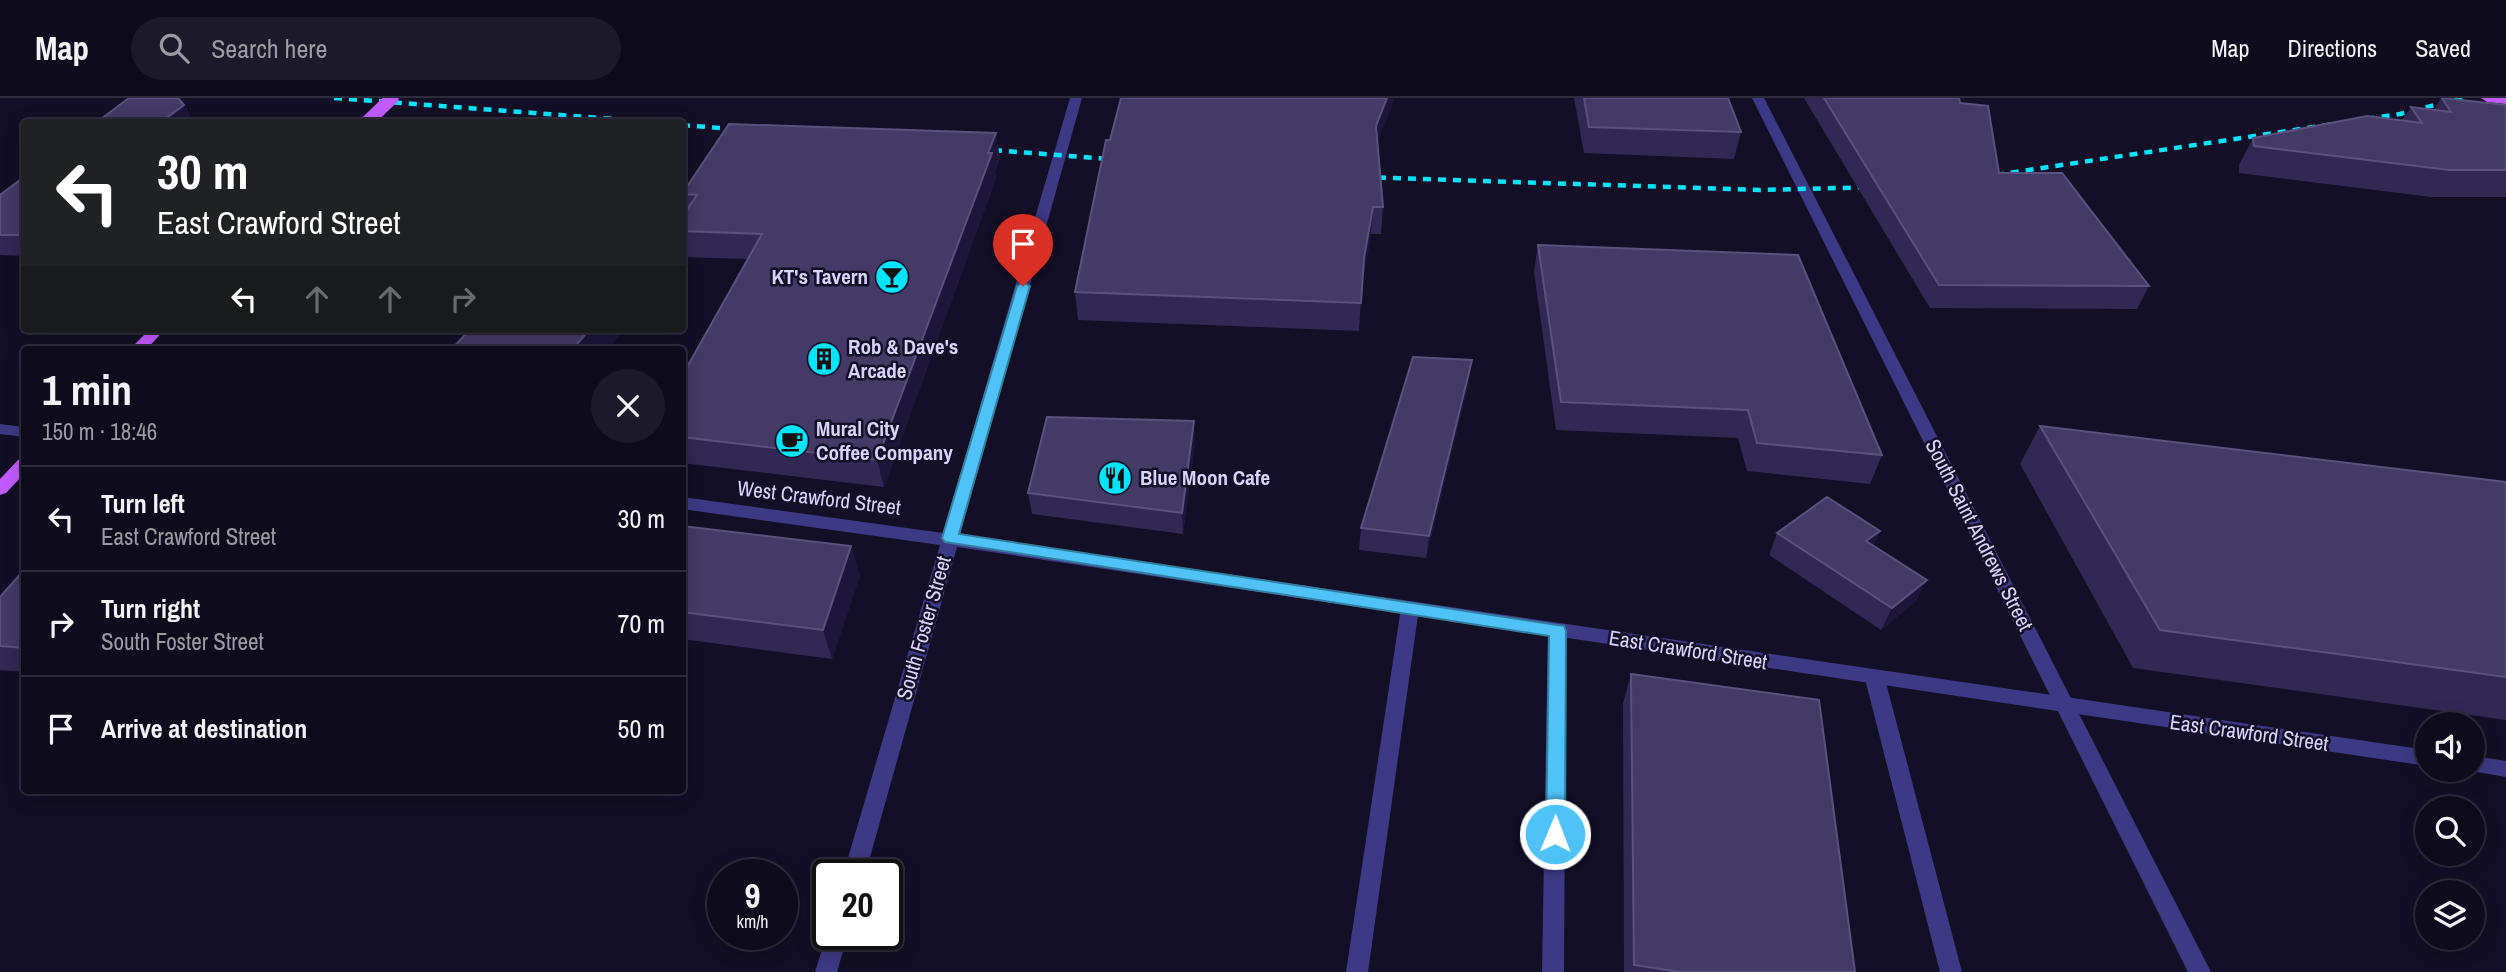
<!DOCTYPE html>
<html lang="en">
<head>
<meta charset="utf-8">
<style>
  :root { --surface:#0e0b1c; --page:#1c1929; --text:#f1f3f6; --muted:#9b9ba3; --line:#2e2b3b }
  body { margin:0; font-family:"Archivo Narrow",sans-serif; background:var(--page); color:var(--text); height:100vh; display:flex; flex-direction:column; font-size:26px; white-space:nowrap }
  * { box-sizing:border-box; margin:0 }
  p { font-size:23px; color:var(--muted) }
  .icon { flex:none; width:38px; height:38px; fill:none; stroke:currentColor; stroke-width:2; stroke-linecap:round; stroke-linejoin:round }
  .map { position:relative; flex:1; overflow:hidden }
  .side { position:absolute; left:21px; top:248px; width:665px; height:448px; display:flex; flex-direction:column; background:var(--surface); border-radius:7px; box-shadow:0 4px 18px #0003,0 0 0 2px var(--line) }
  .side>* { flex:none }
  .top-card { position:absolute; left:21px; top:21px; width:665px; height:214px; border-radius:7px; box-shadow:0 4px 18px #0003,0 0 0 2px var(--line); background:#202124; color:#fff; overflow:hidden }
  .fabs { position:absolute; left:2415px; top:614px; display:grid; gap:14px }
  .fabs a { display:grid; place-items:center; width:70px; height:70px; border-radius:50%; background:var(--surface); box-shadow:0 4px 18px #0003,0 0 0 2px var(--line); font-size:35px }
  .speed { position:absolute; left:707px; top:761px; display:flex; gap:14px; font-size:35px; font-weight:700; text-align:center }
  .speed>* { display:grid; place-content:center; width:91px; height:91px; border-radius:50%; background:var(--surface); box-shadow:0 4px 18px #0003,0 0 0 2px var(--line); line-height:1 }
  .speed small { font-size:18px; font-weight:400 }
  .speed .limit { border:4px solid #111; border-radius:10px; background:#fff; color:#111 }
  .pin { position:absolute; display:grid; place-items:center; width:60px; height:60px; color:#fff; margin:-72px -30px; border-radius:50% 50% 50% 0; rotate:-45deg; box-shadow:0 0 7px #0007 }
  .pin .icon { rotate:45deg }
  .me { position:absolute; width:77px; margin:-38px; rotate:1deg; stroke-linejoin:round; filter:drop-shadow(0 0 5px #0008) }
  .turn { display:flex; align-items:center; gap:24px; height:147px; padding:0 21px; font-size:32px }
  .turn .icon { width:91px; height:91px; stroke-width:2.5 }
  .turn b { display:block; font-size:49px; line-height:60px }
  .lanes { display:flex; align-items:center; height:66px; padding:0 21px; background:#0003; justify-content:center; gap:35px; direction:ltr }
  .lanes .off { opacity:.35 }
  .round { display:grid; place-items:center; flex:none; width:74px; height:74px; border-radius:37px; background:var(--page) }
  .overview { display:flex; align-items:center; justify-content:space-between; height:119px; padding:0 21px }
  h1 { font-size:42px; font-weight:700; line-height:52px }
  ul { padding:0; list-style:none }
  li { display:flex; align-items:center; gap:21px; height:105px; padding:0 21px; border-top:2px solid var(--line) }
  li div { flex:1 }
  li b { display:block; font-size:26px }
  li em { font-style:normal }
  header { display:flex; align-items:center; gap:42px; box-sizing:border-box; height:98px; padding:0 35px; background:var(--surface); border-bottom:2px solid var(--line) }
  header strong { font-size:33px }
  nav { display:flex; gap:38px; margin-inline-start:auto; font-size:24px }
  .search { width:490px; height:63px; background:var(--page); display:flex; align-items:center; gap:18px; box-sizing:border-box; padding:0 24px; border-radius:38px; color:var(--muted); font-size:26px }
  .map>svg:first-child { display:block }
  .lines { fill:none; stroke-linecap:round; stroke-linejoin:round }
  .service { fill:#3d3a85; fill-rule:evenodd }
  .minor { fill:#3d3a85; fill-rule:evenodd }
  .tertiary { fill:#3d3a85; fill-rule:evenodd }
  .primary { fill:#c25bff; fill-rule:evenodd }
  .rail { stroke:#00e5ff; stroke-width:4.5; stroke-dasharray:8 7; stroke-linecap:butt }
  .primary-bridge { stroke:#c25bff; stroke-width:13 }
  .wall { fill:#312854 }
  .shaded-wall { fill:#1d163a }
  .building { fill:#433a66; stroke:#5a527e; stroke-width:2 }
  .route { fill:#4fc3f7; stroke:#337fa1; stroke-width:2 }
  .labels { text-anchor:middle; stroke-width:5; stroke-linejoin:round; paint-order:stroke }
  .poi-label { font-size:21px; font-weight:bold; fill:#d9d4ff; stroke:#130f26; text-anchor:start }
  .street-label { font-size:21px; fill:#d9d4ff; stroke:#130f26 }
</style>
</head>
<body>
<header>
<strong>Map</strong>
<div class="search"><svg class="icon" aria-label="search" viewBox="0 0 24 24"><circle cx="10" cy="10" r="6"/><path d="M15 15l6 6"/></svg>Search here</div>
<nav><a>Map</a><a>Directions</a><a>Saved</a></nav>
</header>
<div class="map">
<svg width="2506" height="874" viewBox="0 0 2506 874">
  <rect width="100%" height="100%" fill="#130f26"/>
  <g class="lines">
    <g class="service">
      <path d="M 1410,503 L 1417,505 L 1419,510 L 1368,874 L 1346,874 L 1401,510 L 1403,505 Z"/>
      <path d="M 1557,525 L 1564,527 L 1566,532 L 1564,874 L 1542,874 L 1548,532 L 1550,527 Z"/>
      <path d="M 1875,573 L 1882,576 L 1885,581 L 1962,874 L 1940,874 L 1865,581 L 1868,576 Z"/>
    </g>
    <g class="minor">
      <path d="M 1070,0 L 1082,0 L 960,437 L 2427,652 L 2427,668 L 957,449 L 865,777 L 843,777 L 940,447 L 682,411 L 682,399 L 943,435 Z"/>
      <path d="M 0,326 L 24,329 L 24,339 L 0,336 Z"/>
      <path d="M 2473,658 L 2506,663 L 2506,679 L 2466,672 L 2473,672 Z"/>
      <path d="M 828,832 L 828,836 L 848,836 L 837,874 L 815,874 Z"/>
    </g>
    <path class="tertiary" d="M 1752,0 L 1764,0 L 2211,874 L 2188,874 Z"/>
    <g class="primary">
      <path d="M 2481,0 L 2506,0 L 2506,6 L 2487,4 Z"/>
      <path d="M 150,231 L 165,231 L 146,252 L 129,252 Z"/>
      <path d="M 24,360 L 24,376 L 6,395 L 0,397 L 0,381 L 18,362 Z"/>
    </g>
    <g class="rail">
      <path d="M 334,0 L 654,24"/>
      <path d="M 682,27 L 745,32"/>
      <path d="M 979,51 L 1122,62"/>
      <path d="M 1996,77 L 2400,16 L 2462,0"/>
      <path d="M 1363,79 L 1760,92 L 1877,89"/>
    </g>
    <path class="primary-bridge" d="M 367,24 L 392,0"/>
  </g>
  <g class="wall">
    <path d="M 1574,0 L 1728,0 L 1741,34 L 1734,61 L 1584,55 Z"/>
    <path d="M 1804,0 L 1959,0 L 1960,5 L 1999,75 L 2149,188 L 2137,211 L 1930,210 Z"/>
    <path d="M 2441,0 L 2506,7 L 2506,99 L 2431,99 L 2239,75 L 2239,67 L 2253,40 L 2402,22 L 2411,9 L 2434,12 Z"/>
    <path d="M 1378,46 L 1383,109 L 1381,136 L 1371,136 L 1362,187 L 1359,233 L 1078,222 L 1075,194 Z"/>
    <path d="M 1000,60 L 995,73 L 996,80 L 884,389 L 682,365 L 682,278 L 748,161 L 682,159 L 682,119 L 687,112 L 682,96 Z"/>
    <path d="M 24,79 L 24,158 L 0,157 L 0,97 Z"/>
    <path d="M 1538,147 L 1882,357 L 1870,386 L 1747,373 L 1738,340 L 1556,332 L 1534,174 Z"/>
    <path d="M 1469,283 L 1426,460 L 1359,452 L 1361,430 Z"/>
    <path d="M 2040,328 L 2506,384 L 2506,622 L 2133,570 L 2020,366 Z"/>
    <path d="M 1195,345 L 1183,436 L 1032,416 L 1028,395 Z"/>
    <path d="M 682,428 L 860,477 L 832,561 L 682,541 Z"/>
    <path d="M 1880,433 L 1873,448 L 1916,503 L 1881,532 L 1769,457 L 1777,435 Z"/>
    <path d="M 24,472 L 24,574 L 0,572 L 0,499 Z"/>
    <path d="M 1631,576 L 1855,874 L 1624,874 L 1623,605 Z"/>
  </g>
  <g class="shaded-wall">
    <path d="M 1387,0 L 1395,0 L 1374,54 L 1376,28 Z"/>
    <path d="M 184,7 L 194,24 L 161,24 Z"/>
    <path d="M 996,35 L 1000,60 L 995,73 L 996,80 L 884,389 L 877,362 Z"/>
    <path d="M 1373,109 L 1371,136 L 1362,187 L 1359,233 L 1364,160 Z"/>
    <path d="M 24,133 L 24,145 L 19,137 Z"/>
    <path d="M 590,231 L 625,231 L 607,252 L 572,252 Z"/>
    <path d="M 1472,262 L 1469,283 L 1426,460 L 1429,438 Z"/>
    <path d="M 1194,323 L 1195,345 L 1183,436 L 1182,415 Z"/>
    <path d="M 1880,433 L 1871,454 L 1866,443 Z"/>
    <path d="M 851,448 L 860,477 L 832,561 L 823,532 Z"/>
    <path d="M 1927,482 L 1916,503 L 1881,532 L 1892,510 Z"/>
  </g>
  <g class="building">
    <path d="M 129,0 L 178,0 L 184,7 L 161,24 L 97,24 Z"/>
    <path d="M 1121,0 L 1387,0 L 1376,28 L 1383,109 L 1373,109 L 1364,160 L 1361,205 L 1075,194 L 1106,42 L 1110,42 Z"/>
    <path d="M 1584,0 L 1728,0 L 1741,34 L 1589,29 Z"/>
    <path d="M 1824,0 L 1959,0 L 1960,5 L 1988,8 L 1999,75 L 2062,75 L 2149,188 L 1939,187 Z"/>
    <path d="M 2442,0 L 2506,7 L 2506,72 L 2449,72 L 2254,48 L 2253,40 L 2367,18 L 2422,25 L 2411,9 L 2451,14 Z"/>
    <path d="M 729,26 L 996,35 L 988,55 L 992,55 L 877,362 L 682,339 L 682,278 L 762,136 L 682,133 L 682,119 L 697,97 L 682,96 Z"/>
    <path d="M 24,79 L 24,133 L 19,137 L 0,137 L 0,97 Z"/>
    <path d="M 1538,147 L 1798,157 L 1882,357 L 1757,345 L 1748,312 L 1561,304 Z"/>
    <path d="M 470,231 L 590,231 L 572,252 L 451,252 Z"/>
    <path d="M 1413,259 L 1472,262 L 1429,438 L 1361,430 Z"/>
    <path d="M 1047,319 L 1194,323 L 1182,415 L 1028,395 Z"/>
    <path d="M 2040,328 L 2506,384 L 2506,579 L 2160,532 Z"/>
    <path d="M 1827,399 L 1880,433 L 1866,443 L 1927,482 L 1892,510 L 1777,435 Z"/>
    <path d="M 682,428 L 851,448 L 823,532 L 682,514 Z"/>
    <path d="M 24,472 L 24,550 L 0,548 L 0,499 Z"/>
    <path d="M 1631,576 L 1819,602 L 1855,874 L 1680,874 L 1634,867 Z"/>
  </g>
  <path class="route" d="M 1023,184 L 1030,188 L 959,436 L 1564,528 L 1566,533 L 1565,736 L 1562,742 L 1555,745 L 1549,742 L 1546,736 L 1549,538 L 945,444 L 942,440 L 1017,188 Z"/>
  <defs>
    <g id="bar-disc" transform="scale(1.75)"><circle r="9.5" fill="#00e5ff" stroke="#130f26"/><path d="M-6-5H6L.8 .8V4.5H3.5V6h-7V4.5H-.8V.8Z" fill="#111"/></g>
    <g id="building-disc" transform="scale(1.75)"><circle r="9.5" fill="#00e5ff" stroke="#130f26"/><path d="M-4-6H4V6H1V3H-1V6H-4ZM-2.5-4.3h1.7v1.8h-1.7ZM.8-4.3h1.7v1.8H.8ZM-2.5-1h1.7V.8h-1.7ZM.8-1h1.7V.8H.8Z" fill="#111"/></g>
    <g id="cafe-disc" transform="scale(1.75)"><circle r="9.5" fill="#00e5ff" stroke="#130f26"/><path d="M-5.5-4.5H6V0H3Q3 3.5 0 3.5H-2.5Q-5.5 3.5-5.5 0ZM3-3.2v2h1.7v-2ZM-6 4.5H4V6H-6Z" fill="#111"/></g>
    <g id="restaurant-disc" transform="scale(1.75)"><circle r="9.5" fill="#00e5ff" stroke="#130f26"/><path d="M-5-6h1v4h1v-4h1v4h1v-4h1v5L-1.5 .5V6h-2V.5L-5-1ZM5-6V6H3V1.5H1.5Q1.5-4 5-6Z" fill="#111"/></g>
  </defs>
  <g fill-rule="evenodd">
    <use href="#bar-disc" x="892" y="179"/>
    <use href="#building-disc" x="824" y="261"/>
    <use href="#cafe-disc" x="792" y="343"/>
    <use href="#restaurant-disc" x="1115" y="380"/>
  </g>
  <g class="labels">
    <g class="poi-label">
      <text x="868" y="186" text-anchor="end">KT's Tavern</text>
      <text x="848" y="256">Rob &amp; Dave's<tspan x="848" dy="24">Arcade</tspan></text>
      <text x="816" y="338">Mural City<tspan x="816" dy="24">Coffee Company</tspan></text>
      <text x="1140" y="387">Blue Moon Cafe</text>
    </g>
    <g class="street-label">
      <text transform="translate(819 400) rotate(7)" y="7">West Crawford Street</text>
      <text transform="translate(1979 437) rotate(63)" y="7">South Saint Andrews Street</text>
      <text transform="translate(924 530) rotate(-74)" y="7">South Foster Street</text>
      <text transform="translate(1688 552) rotate(9)" y="7">East Crawford Street</text>
      <text transform="translate(2249 635) rotate(8)" y="7">East Crawford Street</text>
    </g>
  </g>
</svg>
<div class="fabs">
<a><svg class="icon" aria-label="sound" viewBox="0 0 24 24"><path d="M4 9h4l5-4v14l-5-4H4zM17 9q2 3 0 6"/></svg></a>
<a><svg class="icon" aria-label="search" viewBox="0 0 24 24"><circle cx="10" cy="10" r="6"/><path d="M15 15l6 6"/></svg></a>
<a><svg class="icon" aria-label="layers" viewBox="0 0 24 24"><path d="M12 4l9 5-9 5-9-5zM3 14l9 5 9-5"/></svg></a>
</div>
<div class="speed"><div>9<small>km/h</small></div><div class="limit">20</div></div>
<div class="pin" style="left:1023px;top:188px;background:#d93025"><svg class="icon" aria-label="arrive" viewBox="0 0 24 24"><path d="M6 21V4h12l-3 4 3 4H6"/></svg></div>
<svg class="me" style="left:1555px;top:736px" viewBox="-20 -20 40 40"><circle r="17" fill="#4fc3f7" stroke="#fff" stroke-width="3"/><path d="M0-11L8 9 0 5-8 9z" fill="#fff"/></svg>
<div class="top-card">
<div class="turn"><svg class="icon" aria-label="left" viewBox="0 0 24 24"><path d="M17 20v-9H6M10 6l-5 5 5 5"/></svg><div><b>30 m</b>East Crawford Street</div></div>
<div class="lanes"><svg class="icon" aria-label="left" viewBox="0 0 24 24"><path d="M17 20v-9H6M10 6l-5 5 5 5"/></svg><svg class="icon off" aria-label="ahead" viewBox="0 0 24 24"><path d="M12 20V5M6 11l6-6 6 6"/></svg><svg class="icon off" aria-label="ahead" viewBox="0 0 24 24"><path d="M12 20V5M6 11l6-6 6 6"/></svg><svg class="icon off" aria-label="right" viewBox="0 0 24 24"><path d="M7 20v-9h11M14 6l5 5-5 5"/></svg></div>
</div>
<section class="side">
<div class="overview"><div><h1>1 min</h1><p>150 m · 18:46</p></div><a class="round"><svg class="icon" aria-label="close" viewBox="0 0 24 24"><path d="M6 6l12 12M18 6L6 18"/></svg></a></div>
<ul>
<li><svg class="icon" aria-label="left" viewBox="0 0 24 24"><path d="M17 20v-9H6M10 6l-5 5 5 5"/></svg><div><b>Turn left</b><p>East Crawford Street</p></div><em>30 m</em></li>
<li><svg class="icon" aria-label="right" viewBox="0 0 24 24"><path d="M7 20v-9h11M14 6l5 5-5 5"/></svg><div><b>Turn right</b><p>South Foster Street</p></div><em>70 m</em></li>
<li><svg class="icon" aria-label="arrive" viewBox="0 0 24 24"><path d="M6 21V4h12l-3 4 3 4H6"/></svg><div><b>Arrive at destination</b></div><em>50 m</em></li>
</ul>
</section>
</div>
</body>
</html>
